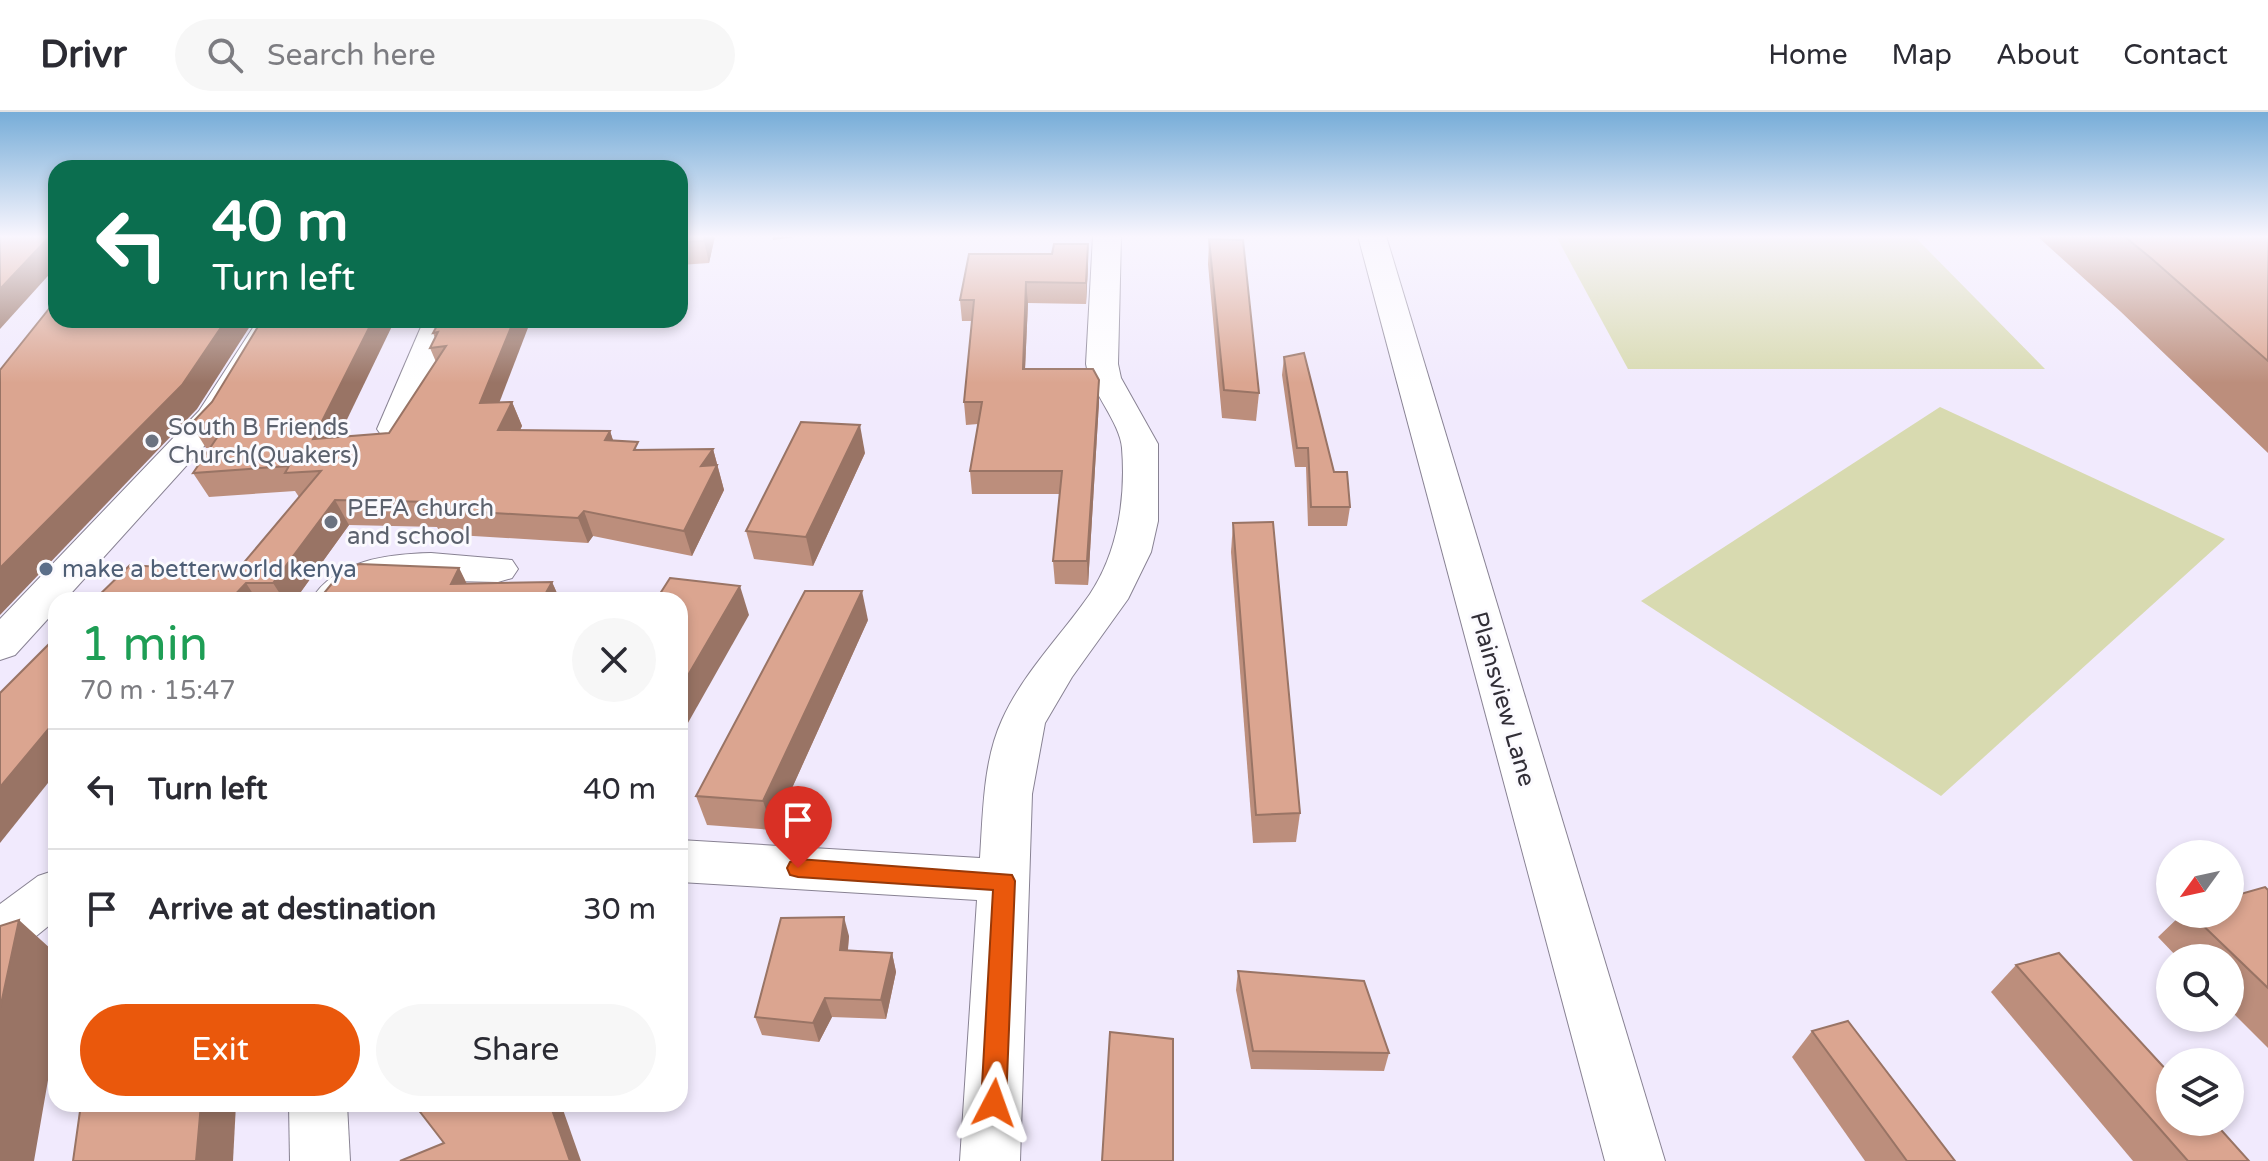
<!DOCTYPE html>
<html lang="en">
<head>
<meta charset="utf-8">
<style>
  :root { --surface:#fff; --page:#f7f7f7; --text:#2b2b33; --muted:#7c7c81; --line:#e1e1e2; --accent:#ea580c }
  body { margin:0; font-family:"Varela Round",sans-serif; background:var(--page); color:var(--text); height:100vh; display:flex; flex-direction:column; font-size:30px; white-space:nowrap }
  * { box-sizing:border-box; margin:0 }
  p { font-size:26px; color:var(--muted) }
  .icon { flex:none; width:44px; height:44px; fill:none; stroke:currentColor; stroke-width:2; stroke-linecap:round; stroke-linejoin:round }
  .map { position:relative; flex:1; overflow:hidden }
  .details { position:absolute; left:48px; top:480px; width:640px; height:520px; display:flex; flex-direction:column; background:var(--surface); border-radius:24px; box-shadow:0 4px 12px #0003 }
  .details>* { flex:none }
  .guide { position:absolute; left:48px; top:48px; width:640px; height:168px; border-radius:24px; box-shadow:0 4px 12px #0003; background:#0b6e4f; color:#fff; overflow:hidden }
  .needle { width:52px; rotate:237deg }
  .tools { position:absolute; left:2156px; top:728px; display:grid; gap:16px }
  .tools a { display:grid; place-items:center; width:88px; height:88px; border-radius:50%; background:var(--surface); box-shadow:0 4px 12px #0003; font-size:40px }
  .pin { position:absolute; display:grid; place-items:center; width:68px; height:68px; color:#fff; margin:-82px -34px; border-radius:50% 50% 50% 0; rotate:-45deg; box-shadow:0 0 8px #0007 }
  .pin .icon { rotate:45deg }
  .me { position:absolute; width:88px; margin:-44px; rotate:4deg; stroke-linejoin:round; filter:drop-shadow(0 0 6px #0008) }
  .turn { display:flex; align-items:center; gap:28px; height:168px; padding:0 32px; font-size:36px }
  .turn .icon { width:104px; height:104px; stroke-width:2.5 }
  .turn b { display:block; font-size:56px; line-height:68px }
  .round { display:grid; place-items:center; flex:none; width:84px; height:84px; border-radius:42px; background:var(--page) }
  .head { display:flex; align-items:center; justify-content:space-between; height:136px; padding:0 32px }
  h1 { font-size:48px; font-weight:600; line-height:60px; color:#1e9e55 }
  .cta { display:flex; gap:16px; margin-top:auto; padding:16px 32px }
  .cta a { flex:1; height:92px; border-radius:48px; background:var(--accent); color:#fff; font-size:32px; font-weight:600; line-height:92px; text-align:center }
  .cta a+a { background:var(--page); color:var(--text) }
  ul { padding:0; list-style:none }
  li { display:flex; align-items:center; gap:24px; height:120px; padding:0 32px; border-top:2px solid var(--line) }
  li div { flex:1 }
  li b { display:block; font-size:30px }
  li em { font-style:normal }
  header { display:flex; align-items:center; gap:48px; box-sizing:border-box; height:112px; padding:0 40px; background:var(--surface); border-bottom:2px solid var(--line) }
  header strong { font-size:38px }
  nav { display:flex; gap:44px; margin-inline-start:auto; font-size:28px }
  .search { width:560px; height:72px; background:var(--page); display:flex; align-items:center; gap:20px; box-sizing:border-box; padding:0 28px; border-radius:44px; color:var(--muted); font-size:30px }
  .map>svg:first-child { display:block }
  .green { fill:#d8dab0 }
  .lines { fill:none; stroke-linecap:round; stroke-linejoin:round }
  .street-casing { stroke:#888293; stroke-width:2 }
  .street { fill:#fff; fill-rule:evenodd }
  .wall { fill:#bc8e7c }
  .shaded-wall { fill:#997465 }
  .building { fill:#dba590; stroke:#997465; stroke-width:2 }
  .route { fill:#ea580c; stroke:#983908; stroke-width:2 }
  .worship-dot { fill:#6b7280; stroke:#fbfafe; stroke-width:3 }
  .service-dot { fill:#5c6f8a; stroke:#fbfafe; stroke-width:3 }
  .labels { text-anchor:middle; stroke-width:6; stroke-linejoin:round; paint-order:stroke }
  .worship-label { font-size:24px; fill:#5b616d; stroke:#fbfafe; text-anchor:start }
  .service-label { font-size:24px; fill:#4e5e75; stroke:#fbfafe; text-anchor:start }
  .street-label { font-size:24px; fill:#322f37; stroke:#fbfafe }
</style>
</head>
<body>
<header>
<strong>Drivr</strong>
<div class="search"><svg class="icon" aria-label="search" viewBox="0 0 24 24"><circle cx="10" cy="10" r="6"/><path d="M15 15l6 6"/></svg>Search here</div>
<nav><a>Home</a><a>Map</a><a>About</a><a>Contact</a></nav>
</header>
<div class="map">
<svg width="2268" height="1049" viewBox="0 0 2268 1049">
  <rect width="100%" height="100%" fill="#f1eafd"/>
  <g class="green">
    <path d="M 1556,124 L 1914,124 L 2045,257 L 1628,257 Z"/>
    <path d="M 1940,295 L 2225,427 L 1941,684 L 1641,489 Z"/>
  </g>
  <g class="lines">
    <g class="street-casing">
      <g id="street">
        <path d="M 1093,124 L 1121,124 L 1118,252 L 1121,266 L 1158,332 L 1158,409 L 1151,440 L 1128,487 L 1072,565 L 1045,611 L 1032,682 L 1020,1049 L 960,1049 L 977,788 L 680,770 L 680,728 L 980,746 C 983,702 983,649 1002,608 C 1023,561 1061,524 1090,482 C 1118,440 1126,386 1122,336 C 1120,310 1091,280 1086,252 Z"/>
        <path d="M 1358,124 L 1386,124 L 1665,1049 L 1605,1049 Z"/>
        <path d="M 258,208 L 288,208 L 224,312 L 65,488 L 56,488 L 56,498 L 15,543 L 0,548 L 0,507 L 199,299 Z"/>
        <path d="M 424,208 L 454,208 L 411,317 L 406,324 L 394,327 L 382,324 L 377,317 Z"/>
        <path d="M 431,441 L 512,448 L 518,457 L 512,466 L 498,470 L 408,468 L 379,473 L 355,488 L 311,488 C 335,448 388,442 431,441 Z"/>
        <path d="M 56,758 L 56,808 L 19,838 L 0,845 L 0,792 L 38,764 Z"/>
        <path d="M 289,992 L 347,992 L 350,1049 L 290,1049 Z"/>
      </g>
    </g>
    <use href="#street" class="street"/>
  </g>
  <g class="wall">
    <path d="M 680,124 L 715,124 L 709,151 L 680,153 Z"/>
    <path d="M 2037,124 L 2268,124 L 2268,341 L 2120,199 Z"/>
    <path d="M 1209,127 L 1259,281 L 1256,309 L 1222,306 L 1208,152 Z"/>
    <path d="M 1088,132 L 1088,153 L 1086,192 L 1028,191 L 1025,257 L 1099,268 L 1099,290 L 1088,473 L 1055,472 L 1053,449 L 1060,382 L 972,382 L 970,359 L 978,312 L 966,313 L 964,290 L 972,209 L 962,209 L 960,188 L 1052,142 Z"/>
    <path d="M 440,208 L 499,291 L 512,290 L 522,314 L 520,318 L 610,319 L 613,329 L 640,338 L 713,337 L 724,378 L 692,444 L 593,424 L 588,431 L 441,422 L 437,415 L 349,413 L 295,488 L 94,488 L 236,460 L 299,385 L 295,379 L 209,385 L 193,361 L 210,336 L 206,336 L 191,312 L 212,290 L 339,325 L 389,321 L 436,250 L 430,236 L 435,226 L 433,221 Z"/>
    <path d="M 1284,245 L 1350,395 L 1347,414 L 1308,414 L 1306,355 L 1295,355 L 1282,263 Z"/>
    <path d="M 865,341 L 813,454 L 754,447 L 746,419 Z"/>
    <path d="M 1233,411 L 1300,701 L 1296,730 L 1253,731 L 1231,440 Z"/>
    <path d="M 459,456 L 467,472 L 552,470 L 560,488 L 321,488 L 320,486 Z"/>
    <path d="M 868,508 L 773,718 L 707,713 L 696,684 Z"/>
    <path d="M 2268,778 L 2268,936 L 2230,898 L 2230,846 L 2178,846 L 2158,825 L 2182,802 L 2230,802 Z"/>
    <path d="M 849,824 L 848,838 L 892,841 L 896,860 L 886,907 L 832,905 L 819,930 L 762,923 L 755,905 Z"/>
    <path d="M 2016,853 L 2249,1049 L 2133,1049 L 1991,880 Z"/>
    <path d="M 1238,859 L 1389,941 L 1384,959 L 1251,957 L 1236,878 Z"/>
    <path d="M 1812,919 L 1955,1049 L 1865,1049 L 1792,945 Z"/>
  </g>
  <g class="shaded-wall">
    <path d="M 50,124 L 56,124 L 56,155 L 0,217 L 0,177 Z"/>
    <path d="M 705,124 L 715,124 L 709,151 L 704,129 Z"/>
    <path d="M 772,124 L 804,124 L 773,128 Z"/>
    <path d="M 1088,132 L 1088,153 L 1086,192 L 1086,171 Z"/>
    <path d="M 1026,170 L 1028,191 L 1024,279 L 1023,257 Z"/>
    <path d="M 226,208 L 254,208 L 197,297 L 0,503 L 0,456 Z"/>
    <path d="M 373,208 L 395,208 L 326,351 L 313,327 Z"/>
    <path d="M 514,208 L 531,208 L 490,315 L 480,291 Z"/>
    <path d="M 1099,268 L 1099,290 L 1088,473 L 1087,449 Z"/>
    <path d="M 512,290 L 522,314 L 508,342 L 498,318 Z"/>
    <path d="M 860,313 L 865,341 L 813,454 L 806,425 Z"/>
    <path d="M 610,319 L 618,343 L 605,328 Z"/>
    <path d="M 713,337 L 724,378 L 692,444 L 684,419 L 701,354 Z"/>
    <path d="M 335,388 L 349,413 L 295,488 L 284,488 L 273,471 Z"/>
    <path d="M 584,399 L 593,424 L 588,431 L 578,406 Z"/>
    <path d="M 459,456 L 472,483 L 451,472 Z"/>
    <path d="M 552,470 L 560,488 L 542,488 Z"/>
    <path d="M 246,471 L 257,488 L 230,488 Z"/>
    <path d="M 740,474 L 749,503 L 680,625 L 680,577 Z"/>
    <path d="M 862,479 L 868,508 L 773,718 L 763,689 Z"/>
    <path d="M 56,608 L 56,661 L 0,731 L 0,675 Z"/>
    <path d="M 844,805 L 849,824 L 846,857 L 840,838 Z"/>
    <path d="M 19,808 L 52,838 L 56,836 L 56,922 L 34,1049 L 0,1049 L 0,897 Z"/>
    <path d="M 892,841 L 896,860 L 886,907 L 881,888 Z"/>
    <path d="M 825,886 L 832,905 L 819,930 L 813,911 Z"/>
    <path d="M 201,992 L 236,992 L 233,1049 L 196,1049 Z"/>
    <path d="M 550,992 L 561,992 L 581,1049 L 570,1049 Z"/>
  </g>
  <g class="building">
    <path d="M 0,124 L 50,124 L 0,177 Z"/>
    <path d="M 680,124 L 705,124 L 704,129 L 680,130 Z"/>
    <path d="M 2124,124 L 2268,124 L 2268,249 L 2152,147 Z"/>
    <path d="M 1209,127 L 1243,128 L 1259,281 L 1224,278 Z"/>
    <path d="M 1054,132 L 1088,132 L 1086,171 L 1026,170 L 1023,257 L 1093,257 L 1099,268 L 1087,449 L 1053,449 L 1062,359 L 970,359 L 982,290 L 964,290 L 974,188 L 960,188 L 969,142 L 1052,142 Z"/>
    <path d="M 56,188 L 56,208 L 226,208 L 182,273 L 0,456 L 0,258 Z"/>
    <path d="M 262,208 L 373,208 L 313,327 L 389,321 L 446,234 L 430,236 L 438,220 L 433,221 L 440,208 L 514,208 L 480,291 L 512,290 L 498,318 L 610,319 L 605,328 L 638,330 L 634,338 L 713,337 L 701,354 L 717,353 L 684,419 L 584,399 L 578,406 L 428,397 L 433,390 L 335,388 L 273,471 L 246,471 L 230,488 L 94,488 L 130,453 L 236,460 L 321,359 L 285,361 L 289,354 L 193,361 L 229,308 L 191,312 L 212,290 Z"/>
    <path d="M 1304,241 L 1334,360 L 1347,360 L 1350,395 L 1311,395 L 1308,336 L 1297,336 L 1284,245 Z"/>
    <path d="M 801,310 L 860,313 L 806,425 L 746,419 Z"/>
    <path d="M 1273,410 L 1300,701 L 1256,703 L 1233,411 Z"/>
    <path d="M 359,452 L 459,456 L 451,472 L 552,470 L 542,488 L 346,488 L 349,484 L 320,486 L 338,464 Z"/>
    <path d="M 670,466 L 740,474 L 680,577 L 680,488 L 656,488 Z"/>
    <path d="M 805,479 L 862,479 L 763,689 L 696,684 Z"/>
    <path d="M 56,525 L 56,608 L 0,675 L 0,581 Z"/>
    <path d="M 2265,775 L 2268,778 L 2268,876 L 2191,802 L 2230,802 L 2230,785 Z"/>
    <path d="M 56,784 L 56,836 L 51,838 Z"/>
    <path d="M 844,805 L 840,838 L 892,841 L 881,888 L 825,886 L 813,911 L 755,905 L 781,806 Z"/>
    <path d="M 19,808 L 0,897 L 0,814 Z"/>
    <path d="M 2059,841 L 2170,962 L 2170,1010 L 2214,1010 L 2249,1049 L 2188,1049 L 2016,853 Z"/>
    <path d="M 1238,859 L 1364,869 L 1389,941 L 1253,939 Z"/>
    <path d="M 1848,909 L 1955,1049 L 1907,1049 L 1812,919 Z"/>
    <path d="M 1110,920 L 1173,927 L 1173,1049 L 1102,1049 Z"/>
    <path d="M 81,992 L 201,992 L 196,1049 L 73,1049 Z"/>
    <path d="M 414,992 L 550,992 L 570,1049 L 400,1049 L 444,1031 Z"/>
  </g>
  <linearGradient id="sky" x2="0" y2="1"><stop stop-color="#77add8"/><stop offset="0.46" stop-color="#f9f6fe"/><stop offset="1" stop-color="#f9f6fe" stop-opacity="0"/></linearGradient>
  <rect width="2268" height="271" fill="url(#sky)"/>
  <path class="route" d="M 798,747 L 1012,763 L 1015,769 L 1006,991 L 1003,999 L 994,1003 L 985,999 L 981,991 L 993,778 L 798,765 L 790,763 L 787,756 L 790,750 Z"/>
  <g class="worship-dot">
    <circle cx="152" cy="329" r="8"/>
    <circle cx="331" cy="410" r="8"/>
  </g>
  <circle class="service-dot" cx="46" cy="457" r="8"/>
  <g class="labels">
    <g class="worship-label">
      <text x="168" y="323">South B Friends<tspan x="168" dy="28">Church(Quakers)</tspan></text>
      <text x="347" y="404">PEFA church<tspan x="347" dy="28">and school</tspan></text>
    </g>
    <g class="service-label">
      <text x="62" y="465">make a betterworld kenya</text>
    </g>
    <g class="street-label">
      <text transform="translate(1503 587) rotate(74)" y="8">Plainsview Lane</text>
    </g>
  </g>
</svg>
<div class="tools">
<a><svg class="needle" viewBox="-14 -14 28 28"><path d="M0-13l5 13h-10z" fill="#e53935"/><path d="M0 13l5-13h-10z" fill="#7c7c81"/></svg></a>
<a><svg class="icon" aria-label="search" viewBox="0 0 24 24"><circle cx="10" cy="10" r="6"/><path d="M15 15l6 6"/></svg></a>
<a><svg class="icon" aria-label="layers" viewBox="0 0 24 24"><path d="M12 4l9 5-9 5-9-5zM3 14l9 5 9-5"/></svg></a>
</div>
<div class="pin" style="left:798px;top:756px;background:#d93025"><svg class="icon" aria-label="arrive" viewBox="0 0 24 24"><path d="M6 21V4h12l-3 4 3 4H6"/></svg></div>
<svg class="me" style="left:994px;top:991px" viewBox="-20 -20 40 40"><path d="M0-17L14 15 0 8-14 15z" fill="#ea580c" stroke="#fff" stroke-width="4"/></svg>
<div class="guide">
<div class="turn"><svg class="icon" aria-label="left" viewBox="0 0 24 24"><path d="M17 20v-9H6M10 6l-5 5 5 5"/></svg><div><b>40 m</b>Turn left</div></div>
</div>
<section class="details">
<div class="head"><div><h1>1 min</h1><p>70 m · 15:47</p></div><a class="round"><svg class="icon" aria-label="close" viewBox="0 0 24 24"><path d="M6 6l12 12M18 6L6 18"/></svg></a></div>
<ul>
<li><svg class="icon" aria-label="left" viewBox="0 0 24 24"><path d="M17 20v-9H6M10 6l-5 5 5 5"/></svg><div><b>Turn left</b></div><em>40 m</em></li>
<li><svg class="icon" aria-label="arrive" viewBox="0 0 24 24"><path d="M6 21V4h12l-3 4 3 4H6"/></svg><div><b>Arrive at destination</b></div><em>30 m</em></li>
</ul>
<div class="cta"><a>Exit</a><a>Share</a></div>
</section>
</div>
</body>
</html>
